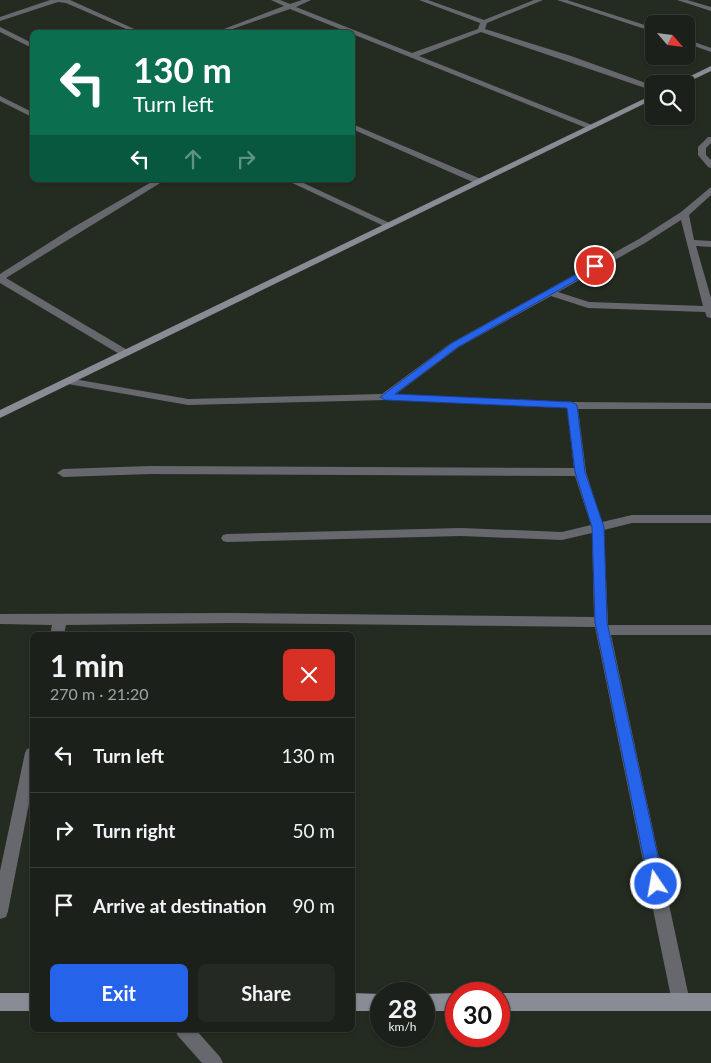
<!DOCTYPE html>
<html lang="en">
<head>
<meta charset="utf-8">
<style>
  :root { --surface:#1b211a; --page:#242923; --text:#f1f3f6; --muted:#a0a3a2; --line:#393e39; --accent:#2563eb }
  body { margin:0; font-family:Lato,sans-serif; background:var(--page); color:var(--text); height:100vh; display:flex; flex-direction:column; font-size:19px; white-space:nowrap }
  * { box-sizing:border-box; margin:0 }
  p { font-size:16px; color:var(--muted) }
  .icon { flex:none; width:28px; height:28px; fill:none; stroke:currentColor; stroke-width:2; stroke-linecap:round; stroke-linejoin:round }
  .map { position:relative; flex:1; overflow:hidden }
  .details { position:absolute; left:30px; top:632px; width:325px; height:400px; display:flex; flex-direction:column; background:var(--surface); border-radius:8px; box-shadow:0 1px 4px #0004,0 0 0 1px var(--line) }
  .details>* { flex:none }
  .guide { position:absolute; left:30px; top:30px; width:325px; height:152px; border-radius:8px; box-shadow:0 1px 4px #0004,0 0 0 1px var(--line); background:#0b6e4f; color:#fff; overflow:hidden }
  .needle { width:32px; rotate:118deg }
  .fabs { position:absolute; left:645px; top:15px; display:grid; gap:10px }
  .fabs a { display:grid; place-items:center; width:50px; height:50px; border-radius:8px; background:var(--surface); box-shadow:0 1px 4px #0004,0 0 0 1px var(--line); font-size:25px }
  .speed { position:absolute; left:370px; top:982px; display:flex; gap:10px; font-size:25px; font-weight:700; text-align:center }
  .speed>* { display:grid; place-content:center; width:65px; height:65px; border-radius:50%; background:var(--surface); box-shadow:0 1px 4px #0004,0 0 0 1px var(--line); line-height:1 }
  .speed small { font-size:12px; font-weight:400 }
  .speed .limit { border:8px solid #d22; background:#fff; color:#111 }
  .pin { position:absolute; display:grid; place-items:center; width:42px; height:42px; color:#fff; margin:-21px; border:2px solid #fff; border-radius:50%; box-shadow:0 1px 5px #0007 }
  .me { position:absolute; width:55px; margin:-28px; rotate:348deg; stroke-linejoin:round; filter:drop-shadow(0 0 4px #0008) }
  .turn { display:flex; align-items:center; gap:18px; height:105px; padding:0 20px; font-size:22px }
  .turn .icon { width:65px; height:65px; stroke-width:2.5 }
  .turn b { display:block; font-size:35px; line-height:42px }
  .lanes { display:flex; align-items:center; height:48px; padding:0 20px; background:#0003; justify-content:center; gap:25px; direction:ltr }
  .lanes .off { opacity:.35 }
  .round { display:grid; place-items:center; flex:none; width:52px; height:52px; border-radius:8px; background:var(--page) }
  .overview { display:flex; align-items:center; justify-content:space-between; height:85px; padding:0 20px }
  h1 { font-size:30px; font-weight:700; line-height:38px }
  .action { display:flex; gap:10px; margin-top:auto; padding:10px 20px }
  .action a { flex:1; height:58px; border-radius:8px; background:var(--accent); color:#fff; font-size:20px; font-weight:700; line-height:58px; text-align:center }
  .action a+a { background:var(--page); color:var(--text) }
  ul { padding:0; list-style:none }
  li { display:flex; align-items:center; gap:15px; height:75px; padding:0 20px; border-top:1px solid var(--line) }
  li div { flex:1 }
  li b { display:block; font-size:19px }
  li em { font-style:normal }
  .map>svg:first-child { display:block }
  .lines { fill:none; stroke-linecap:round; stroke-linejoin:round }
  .street { fill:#67686e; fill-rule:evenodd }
  .secondary { fill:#898b95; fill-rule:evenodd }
  .route { fill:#2563eb; stroke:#184099 }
</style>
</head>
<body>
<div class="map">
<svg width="711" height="1063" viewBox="0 0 711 1063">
  <rect width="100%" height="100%" fill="#242c22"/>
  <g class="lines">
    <g class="street">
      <path d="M 50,0 L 70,0 L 141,32 L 133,32 L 66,3 L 58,2 L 0,21 L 0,17 Z"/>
      <path d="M 271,0 L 280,0 L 290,4 L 302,0 L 311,0 L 296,7 L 412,53 L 478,29 L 480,23 L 419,0 L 428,0 L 484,20 L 534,0 L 543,0 L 487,23 L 485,29 L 571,56 L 654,86 L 654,91 L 481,32 L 419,56 L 592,125 L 592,129 L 589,129 L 290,9 L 224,32 L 216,32 L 284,6 Z"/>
      <path d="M 557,0 L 567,0 L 654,28 L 654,32 Z"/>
      <path d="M 677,0 L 687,0 L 711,7 L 711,11 Z"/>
      <path d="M 0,27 L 32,43 L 32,48 L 0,32 Z"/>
      <path d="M 686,39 L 711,48 L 711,52 L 686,43 Z"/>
      <path d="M 0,96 L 32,112 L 32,117 L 0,101 Z"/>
      <path d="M 352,124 L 481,179 L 482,181 L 475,183 L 352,129 Z"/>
      <path d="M 708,137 L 711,137 L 711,143 L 706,148 L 706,155 L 711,160 L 711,168 L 708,167 L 698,155 L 698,147 Z"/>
      <path d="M 155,180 L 165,180 L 6,278 L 129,351 L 130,353 L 129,355 L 121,355 L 0,283 L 0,274 L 74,227 Z"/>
      <path d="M 286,180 L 297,180 L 394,225 L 392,227 L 386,227 Z"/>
      <path d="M 711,187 L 711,195 L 689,215 L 694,240 L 711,241 L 711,247 L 696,246 L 711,298 L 711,318 L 707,317 L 705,312 L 588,308 L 551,296 L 459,347 L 396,394 L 572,402 L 711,403 L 711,409 L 578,409 L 586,472 L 602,522 L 632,515 L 711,515 L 711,523 L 632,523 L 604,530 L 608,625 L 711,625 L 711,635 L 611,635 L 690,1002 L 687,1008 L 681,1011 L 675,1008 L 672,1002 L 595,627 L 230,623 L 66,625 L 64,635 L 50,635 L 52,625 L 0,624 L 0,614 L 230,613 L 594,617 L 592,533 L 562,540 L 461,536 L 227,542 L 223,541 L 221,538 L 223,535 L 227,534 L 461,528 L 562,532 L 591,525 L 575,476 L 150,474 L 63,477 L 57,473 L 63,469 L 150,466 L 574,468 L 567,408 L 387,400 L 188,405 L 68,384 L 63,381 L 68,378 L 188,399 L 382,394 L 451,343 L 639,239 L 681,212 ZM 681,220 L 703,306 L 589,302 L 558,292 L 645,243 Z"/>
      <path d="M 32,747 L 32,788 L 8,911 L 6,917 L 0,919 L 0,871 L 25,753 L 27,749 Z"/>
      <path d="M 175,1030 L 196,1030 L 220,1057 L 223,1063 L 202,1063 L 178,1036 Z"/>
    </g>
    <g class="secondary">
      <path d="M 711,66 L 711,71 L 684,84 L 674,84 Z"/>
      <path d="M 654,94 L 654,99 L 0,418 L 0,410 Z"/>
      <rect x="0" y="993" width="32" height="18"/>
      <path d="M 352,993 L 382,994 L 381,1011 L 352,1011 Z"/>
      <path d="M 456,993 L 456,1011 L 424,1011 L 423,994 Z"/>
      <rect x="499" y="993" width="212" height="18"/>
    </g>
  </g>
  <path class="route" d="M 595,264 L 598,265 L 598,268 L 458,347 L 395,394 L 572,402 L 577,405 L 585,472 L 604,527 L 607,622 L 664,884 L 662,889 L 656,891 L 651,889 L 649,884 L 595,622 L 592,527 L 575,472 L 567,408 L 385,400 L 380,397 L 452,343 Z"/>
</svg>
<div class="fabs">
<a><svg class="needle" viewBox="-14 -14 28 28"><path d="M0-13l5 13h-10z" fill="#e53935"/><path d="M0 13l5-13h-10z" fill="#a0a3a2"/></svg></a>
<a><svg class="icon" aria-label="search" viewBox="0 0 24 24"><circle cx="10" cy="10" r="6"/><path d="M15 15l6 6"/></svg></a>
</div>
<div class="speed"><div>28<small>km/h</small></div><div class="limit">30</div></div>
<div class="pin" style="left:595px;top:266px;background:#d93025"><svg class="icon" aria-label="arrive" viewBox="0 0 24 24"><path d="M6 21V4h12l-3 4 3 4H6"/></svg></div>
<svg class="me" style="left:656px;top:884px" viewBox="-20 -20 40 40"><circle r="17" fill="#2563eb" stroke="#fff" stroke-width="3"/><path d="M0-11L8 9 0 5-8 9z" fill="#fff"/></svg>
<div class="guide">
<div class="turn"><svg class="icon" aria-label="left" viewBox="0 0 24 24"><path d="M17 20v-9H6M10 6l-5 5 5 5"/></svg><div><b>130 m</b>Turn left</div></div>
<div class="lanes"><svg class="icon" aria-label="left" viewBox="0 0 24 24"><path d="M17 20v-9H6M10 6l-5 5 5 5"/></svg><svg class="icon off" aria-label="ahead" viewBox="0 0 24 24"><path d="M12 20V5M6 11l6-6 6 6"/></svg><svg class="icon off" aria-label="right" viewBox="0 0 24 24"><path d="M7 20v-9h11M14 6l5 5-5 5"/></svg></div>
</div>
<section class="details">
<div class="overview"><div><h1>1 min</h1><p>270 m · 21:20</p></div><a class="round" style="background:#d93025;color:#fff"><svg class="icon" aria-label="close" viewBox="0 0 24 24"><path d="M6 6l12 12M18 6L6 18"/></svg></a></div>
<ul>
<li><svg class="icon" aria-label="left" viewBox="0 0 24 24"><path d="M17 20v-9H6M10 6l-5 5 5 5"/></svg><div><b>Turn left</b></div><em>130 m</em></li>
<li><svg class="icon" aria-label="right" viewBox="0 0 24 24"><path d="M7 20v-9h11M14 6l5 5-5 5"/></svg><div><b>Turn right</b></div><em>50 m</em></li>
<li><svg class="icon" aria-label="arrive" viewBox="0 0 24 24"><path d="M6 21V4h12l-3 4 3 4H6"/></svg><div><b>Arrive at destination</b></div><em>90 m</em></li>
</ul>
<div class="action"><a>Exit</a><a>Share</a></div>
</section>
</div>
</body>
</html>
